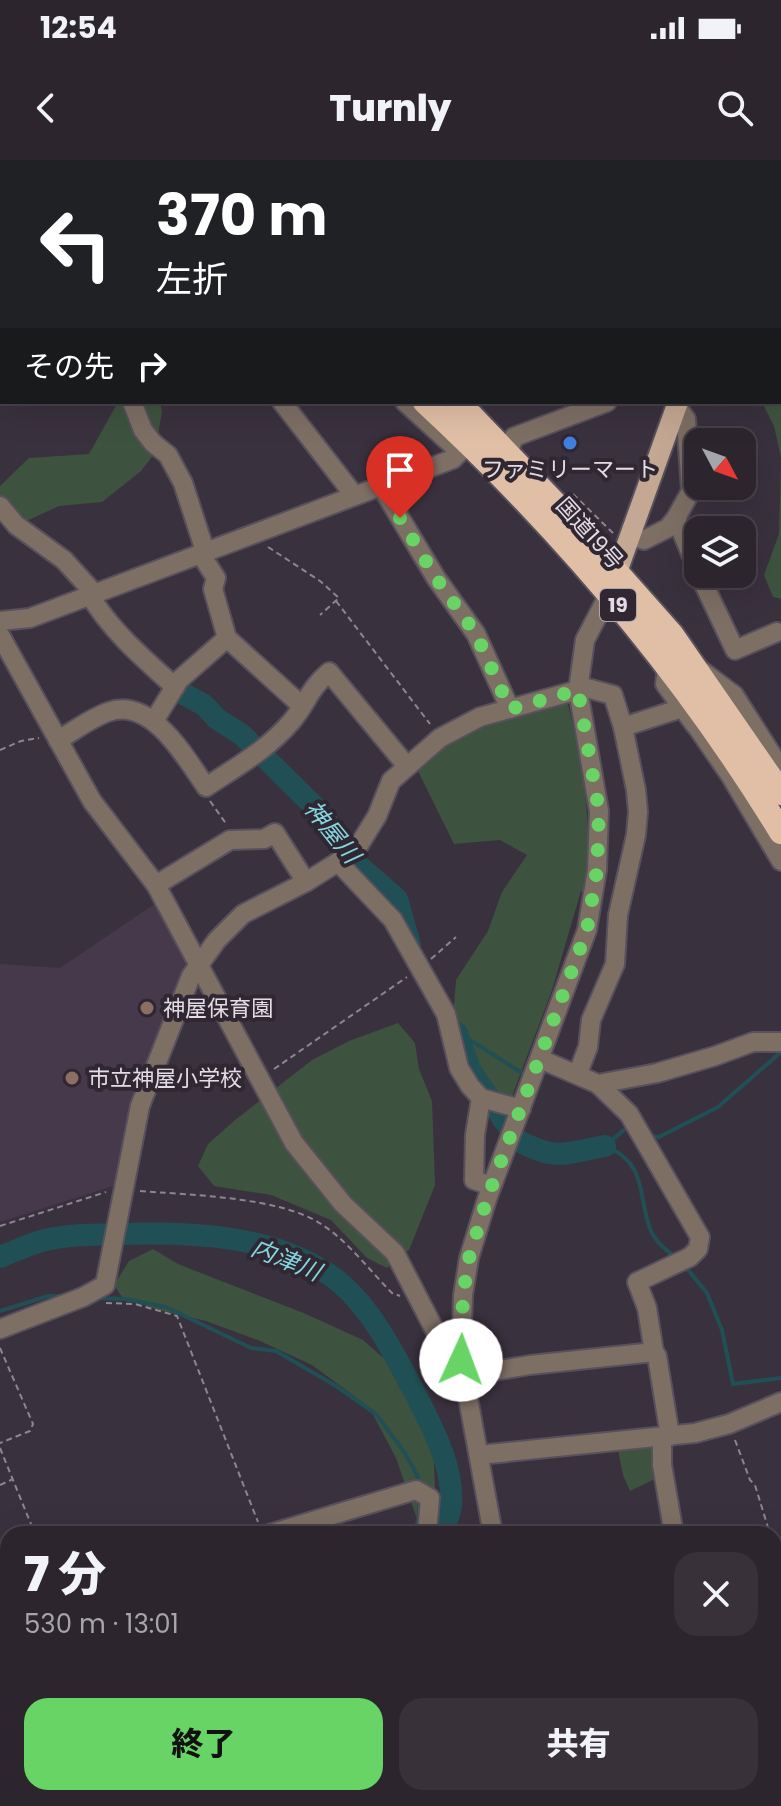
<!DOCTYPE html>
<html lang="ja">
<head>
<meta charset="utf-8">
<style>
  :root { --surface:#2c252e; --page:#38313a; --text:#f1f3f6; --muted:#a6a5aa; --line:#48424a; --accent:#68d465 }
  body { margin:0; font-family:Poppins,"Noto Sans JP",sans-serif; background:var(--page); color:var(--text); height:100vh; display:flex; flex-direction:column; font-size:30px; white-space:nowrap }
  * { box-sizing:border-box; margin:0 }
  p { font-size:26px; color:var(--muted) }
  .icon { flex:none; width:44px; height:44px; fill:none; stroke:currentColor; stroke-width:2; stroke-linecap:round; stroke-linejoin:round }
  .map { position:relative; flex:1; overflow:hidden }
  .side { position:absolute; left:0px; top:1366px; width:782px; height:280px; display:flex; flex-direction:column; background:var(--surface); border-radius:24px 24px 0 0; box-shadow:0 8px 32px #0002,0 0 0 2px var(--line) }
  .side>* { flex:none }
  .banner { position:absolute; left:0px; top:0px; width:782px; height:244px; box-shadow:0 8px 32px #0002,0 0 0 2px var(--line); background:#202124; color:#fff; overflow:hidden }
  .needle { width:52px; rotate:131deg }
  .tools { position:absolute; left:684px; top:268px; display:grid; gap:16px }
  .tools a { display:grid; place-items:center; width:72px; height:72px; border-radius:16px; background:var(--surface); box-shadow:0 8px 32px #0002,0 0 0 2px var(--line); font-size:40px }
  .pin { position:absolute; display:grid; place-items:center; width:68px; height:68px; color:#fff; margin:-82px -34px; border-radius:50% 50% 50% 0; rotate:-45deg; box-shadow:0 0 8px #0007 }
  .pin .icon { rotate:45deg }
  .me { position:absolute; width:88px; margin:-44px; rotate:2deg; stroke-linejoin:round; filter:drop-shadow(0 0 6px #0008) }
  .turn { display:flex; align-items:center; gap:28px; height:168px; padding:0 24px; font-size:36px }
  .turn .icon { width:104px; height:104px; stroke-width:2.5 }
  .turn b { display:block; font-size:56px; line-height:68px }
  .then { display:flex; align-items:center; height:76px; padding:0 24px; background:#0003; gap:16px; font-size:30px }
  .round { display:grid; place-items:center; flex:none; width:84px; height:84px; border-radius:24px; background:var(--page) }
  .headline { display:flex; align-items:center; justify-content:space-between; height:136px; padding:0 24px }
  h1 { font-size:48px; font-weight:800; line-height:60px }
  .button { display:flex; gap:16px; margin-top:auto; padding:16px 24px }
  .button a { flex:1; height:92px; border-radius:24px; background:var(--accent); color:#111; font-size:32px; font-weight:800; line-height:92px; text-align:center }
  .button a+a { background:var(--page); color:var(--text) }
  .status { display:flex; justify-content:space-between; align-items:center; height:56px; padding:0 40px; background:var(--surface); direction:ltr }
  .status svg { height:22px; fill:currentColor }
  header { display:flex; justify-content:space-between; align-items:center; height:104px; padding:0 24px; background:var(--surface); font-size:36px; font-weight:800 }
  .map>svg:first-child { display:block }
  .built { fill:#46394b }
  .green { fill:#3d533f }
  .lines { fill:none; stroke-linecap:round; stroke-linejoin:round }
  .stream { stroke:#205055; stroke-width:4 }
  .river { stroke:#205055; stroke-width:22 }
  .minor-casing { stroke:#58505c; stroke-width:22 }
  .major-casing { stroke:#58505c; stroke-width:24 }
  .highway-casing { stroke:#58505c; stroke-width:28 }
  .path { stroke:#8d8590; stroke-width:2; stroke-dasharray:6 4; stroke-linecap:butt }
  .minor { stroke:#7e6f65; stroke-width:18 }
  .major { stroke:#c5a894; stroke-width:20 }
  .highway { stroke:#e1bfa6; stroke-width:24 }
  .route { stroke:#68d465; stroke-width:14; stroke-dasharray:0 25.2 }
  .shop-dot { fill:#3f7fe0; stroke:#302733; stroke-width:3 }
  .education-dot { fill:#8d6e63; stroke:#302733; stroke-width:3 }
  .labels { text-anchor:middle; stroke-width:8; stroke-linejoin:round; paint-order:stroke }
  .shield { fill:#302733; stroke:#ada6af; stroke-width:2 }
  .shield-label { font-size:20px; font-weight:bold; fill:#e2dce4 }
  .poi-label { font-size:22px; fill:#e2dce4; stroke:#302733; text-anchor:start }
  .street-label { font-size:22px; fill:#e2dce4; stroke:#302733 }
  .water-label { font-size:24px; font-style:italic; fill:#83d7e1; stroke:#302733 }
</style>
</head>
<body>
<div class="status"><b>12:54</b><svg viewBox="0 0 49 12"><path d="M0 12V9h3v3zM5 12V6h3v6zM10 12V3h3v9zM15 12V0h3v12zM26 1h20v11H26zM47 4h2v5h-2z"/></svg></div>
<header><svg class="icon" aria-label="back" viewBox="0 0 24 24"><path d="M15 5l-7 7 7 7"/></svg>Turnly<svg class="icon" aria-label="search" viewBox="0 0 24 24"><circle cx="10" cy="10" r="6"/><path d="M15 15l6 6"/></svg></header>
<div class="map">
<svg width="781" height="1646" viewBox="0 0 781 1646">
  <rect width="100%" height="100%" fill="#3a313e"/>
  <path class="built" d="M 159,741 L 192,801 L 118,1019 L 113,1026 L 0,1062 L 0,804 L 60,808 Z"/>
  <g class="green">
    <path d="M 781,190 L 781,298 L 774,266 L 762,242 L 780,242 Z"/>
    <path d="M 118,242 L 160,242 L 162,251 L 155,293 L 141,311 L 102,342 L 59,346 L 20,364 L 0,338 L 0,326 L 29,298 L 89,294 Z"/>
    <path d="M 781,302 L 781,439 L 773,437 L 764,415 L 779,374 Z"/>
    <path d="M 567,541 C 583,600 594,669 584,731 L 581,731 L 552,830 L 505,955 L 492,953 L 463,908 L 453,859 L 456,820 L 488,771 L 502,732 L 527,695 L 500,680 L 454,684 L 416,607 L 461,572 Z"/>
    <path d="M 398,863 L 415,883 L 419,909 L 432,941 L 435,1025 L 409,1090 L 387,1108 L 367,1098 L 331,1060 L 271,1035 L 214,1026 L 198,1006 L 208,984 L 235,960 L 312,900 L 349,881 Z"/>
    <path d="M 153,1089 L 178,1104 L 306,1154 L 363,1180 L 398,1211 L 433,1282 L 437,1374 L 419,1374 L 418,1362 L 396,1298 L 369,1247 L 312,1205 L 260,1181 L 206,1161 L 158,1150 L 122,1137 L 114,1125 L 129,1101 Z"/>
    <path d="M 656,1280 L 661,1316 L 630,1331 L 623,1315 L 617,1285 Z"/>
  </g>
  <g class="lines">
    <g class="stream">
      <path d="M 456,871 L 525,915"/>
      <path d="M 632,967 L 625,969 L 605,986 C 649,1003 637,1038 651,1071 C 656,1083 668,1091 677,1099"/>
      <path d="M 652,976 L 659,977 L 718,947 L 781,892"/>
      <path d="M 684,1105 L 707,1133 L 722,1170 L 733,1224 L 781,1218"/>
      <path d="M 94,1138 L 125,1139 L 166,1147 L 251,1188 L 276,1191 L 336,1226 L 376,1254 L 405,1293 L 418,1317 L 418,1325"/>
      <path d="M 0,1151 L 48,1136 L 65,1136"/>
      <path d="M 413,1374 L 419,1358 L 420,1338"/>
      <path d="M 774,1587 L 781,1600"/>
      <path d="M 500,1638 L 500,1646"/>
      <path d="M 572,1638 L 590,1646"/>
      <path d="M 561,1646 L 566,1638"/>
    </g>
    <g class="river">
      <path d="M 182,533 L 204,545 L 217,559 L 241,574 L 321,653 L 350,698 L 397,739 L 410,785"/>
      <path d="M 457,873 L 470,910 L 508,966"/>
      <path d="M 517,980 C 556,1001 563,994 605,986"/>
      <path d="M 0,1097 C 15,1091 29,1084 45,1080 C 69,1074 93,1075 118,1074 C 190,1072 280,1074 339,1122 C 374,1151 396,1198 417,1237 C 433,1269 454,1308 451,1345 C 450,1355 445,1365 442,1374"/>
      <path d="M 661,1638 L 671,1646"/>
    </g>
    <g class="minor-casing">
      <g id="minor">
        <path d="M 139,0 L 141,2"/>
        <path d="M 51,2 L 54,0"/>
        <path d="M 692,2 L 693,0"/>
        <path d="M 0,40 L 2,39"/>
        <path d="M 0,55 L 2,58"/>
        <path d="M 780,179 L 781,179"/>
        <path d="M 0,235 L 2,234"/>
        <path d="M 132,242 L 143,270 L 153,283 L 168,295 L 183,323 L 205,391"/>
        <path d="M 282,242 L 354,335"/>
        <path d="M 405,242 L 460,292"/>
        <path d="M 508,293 L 514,277 L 607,242"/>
        <path d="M 381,326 L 436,418 L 476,474 L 510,549"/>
        <path d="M 0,346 L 16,365 L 64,400 L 93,432"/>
        <path d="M 676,358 L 698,411"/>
        <path d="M 631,376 L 644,380 L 668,368 L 676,358 L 691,331 L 686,259 L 676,246"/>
        <path d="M 200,393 L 216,418 L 213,429 L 227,478 L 302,546"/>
        <path d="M 699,414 L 735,490 L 777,472"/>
        <path d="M 89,434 C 111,471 143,498 175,527"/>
        <path d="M 0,461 L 30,458 L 453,299 L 469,283"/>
        <path d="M 0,475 L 92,641 L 156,725 L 294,983 L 343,1044 L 395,1093 L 444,1188 L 461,1200"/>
        <path d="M 667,509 L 665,524 L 695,565"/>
        <path d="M 702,511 L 734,535 L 781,609"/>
        <path d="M 693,545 L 697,567 L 730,615 L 781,701"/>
        <path d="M 154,561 L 179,520 L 227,478"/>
        <path d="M 623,567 L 682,548"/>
        <path d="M 58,580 C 74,571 91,558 108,552 C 151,536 186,598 206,627 C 236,607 267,590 291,562 C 307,544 308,530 329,512 L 406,605"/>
        <path d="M 338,702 L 393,760 L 446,854 L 459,908 L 470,926 L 481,938 L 521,949"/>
        <path d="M 156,725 L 230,680 L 264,679 L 275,673 L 306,722"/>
        <path d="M 540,899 L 598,924 L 657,913 L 715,896 L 753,882 L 781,882"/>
        <path d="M 578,913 L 588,887 L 591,860 L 615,804 L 618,755 L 636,675 L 638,652 L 636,630 L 623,567 L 613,535 L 579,526"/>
        <path d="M 598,924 L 629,954 L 700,1077 L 698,1089 L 690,1097 L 637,1122 L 647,1148 L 654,1192"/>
        <path d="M 481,938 L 475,975 L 474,1020 L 491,1026"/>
        <path d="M 0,1169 L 83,1137 L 105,1125 L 140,946 L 191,816 L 217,780 L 243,754 L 306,722 L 338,702 L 359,685 L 377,656 L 391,621 L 440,578 L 480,557 L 578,530"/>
        <path d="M 463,1176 L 472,1189 L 474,1207 L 481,1213 L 530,1205 L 654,1192 L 657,1196 L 670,1276"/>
        <path d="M 662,1276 L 662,1305 L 674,1374"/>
        <path d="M 479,1295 L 695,1273 L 729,1264 L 781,1242"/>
        <path d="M 269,1374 L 416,1330 L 430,1338 L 427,1374"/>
        <path d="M 493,1374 L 461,1200 L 463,1135 L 469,1098 L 487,1039 L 587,770 L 597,710 L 599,651 L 578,530 L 585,480 L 609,434"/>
        <path d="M 774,1515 L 781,1512"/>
        <path d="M 510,1638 L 510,1646"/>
        <path d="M 631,1638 L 636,1646"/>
        <path d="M 756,1638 L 781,1639"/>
      </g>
    </g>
    <g class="major-casing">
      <g id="major">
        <path d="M 780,106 L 781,105"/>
        <path d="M 612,426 L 678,242"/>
      </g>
    </g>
    <g class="highway-casing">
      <g id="highway">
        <path d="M 160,0 L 162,2"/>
        <path d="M 188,0 L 190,2"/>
        <path d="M 425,242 C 561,368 684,513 781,672"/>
        <path d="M 458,242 L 564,353 L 672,475 L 781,633"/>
      </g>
    </g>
    <g class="path">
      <path d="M 213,0 L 215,2"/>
      <path d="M 599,0 L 600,2"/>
      <path d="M 573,334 L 614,374"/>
      <path d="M 268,387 L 320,421 L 339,438 L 320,455"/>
      <path d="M 336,441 L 430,564"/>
      <path d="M 0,590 L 21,581 L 39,578"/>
      <path d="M 210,641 L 227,665"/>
      <path d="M 431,799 L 456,777"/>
      <path d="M 274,909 L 407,817"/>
      <path d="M 140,1031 C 189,1035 281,1037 321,1064 C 348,1081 370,1111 392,1133 L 400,1136"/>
      <path d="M 0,1066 L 106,1032"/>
      <path d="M 106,1143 L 135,1144 L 177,1156 L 258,1362"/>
      <path d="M 0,1188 L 33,1264 L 30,1271 L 0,1283"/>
      <path d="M 735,1280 L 750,1320 L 755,1325 L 770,1374"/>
      <path d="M 0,1288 L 35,1374"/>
      <path d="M 0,1325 L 13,1319"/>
      <path d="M 774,1383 L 781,1381"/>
      <path d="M 0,1510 L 8,1507"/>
      <path d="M 143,1638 L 146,1646"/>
      <path d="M 385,1638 L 388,1646"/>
      <path d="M 416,1646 L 436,1638"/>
    </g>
    <use href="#minor" class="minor"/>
    <use href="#major" class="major"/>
    <use href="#highway" class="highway"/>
  </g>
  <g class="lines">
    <path class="route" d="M 400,358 L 436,418 L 476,474 L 510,549 L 578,530 L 599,651 L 597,710 L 587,770 L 487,1039 L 469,1098 L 463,1135 L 461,1200"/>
  </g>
  <circle class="shop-dot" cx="570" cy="283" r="8"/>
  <g class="education-dot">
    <circle cx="147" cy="848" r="8"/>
    <circle cx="72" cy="918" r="8"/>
  </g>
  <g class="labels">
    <rect class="shield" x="600" y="429" width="36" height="32" rx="6"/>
    <g class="shield-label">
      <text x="618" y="452">19</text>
    </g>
    <g class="poi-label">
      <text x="570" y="317" text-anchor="middle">ファミリーマート</text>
      <text x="163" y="856">神屋保育園</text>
      <text x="88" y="926">市立神屋小学校</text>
    </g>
    <g class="street-label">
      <text transform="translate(590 373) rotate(48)" y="8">国道19号</text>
    </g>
    <g class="water-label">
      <text transform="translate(332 672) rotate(51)" y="8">神屋川</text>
      <text transform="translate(286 1100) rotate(22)" y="8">内津川</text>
    </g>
  </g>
</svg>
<div class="tools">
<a><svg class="needle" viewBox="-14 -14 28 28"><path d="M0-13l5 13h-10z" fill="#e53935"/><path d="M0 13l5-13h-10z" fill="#a6a5aa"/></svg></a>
<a><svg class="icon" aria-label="layers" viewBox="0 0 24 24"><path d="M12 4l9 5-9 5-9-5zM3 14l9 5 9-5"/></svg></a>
</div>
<div class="pin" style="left:400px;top:358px;background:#d93025"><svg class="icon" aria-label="arrive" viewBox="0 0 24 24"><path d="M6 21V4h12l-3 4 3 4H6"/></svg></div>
<svg class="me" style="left:461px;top:1200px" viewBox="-20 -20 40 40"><circle r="19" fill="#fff"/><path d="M0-13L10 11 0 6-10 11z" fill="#68d465"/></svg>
<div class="banner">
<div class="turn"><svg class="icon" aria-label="left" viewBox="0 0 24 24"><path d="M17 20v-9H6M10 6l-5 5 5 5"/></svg><div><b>370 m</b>左折</div></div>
<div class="then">その先<svg class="icon" aria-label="right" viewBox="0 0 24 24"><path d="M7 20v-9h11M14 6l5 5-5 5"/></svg></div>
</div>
<section class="side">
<div class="headline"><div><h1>7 分</h1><p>530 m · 13:01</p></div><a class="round"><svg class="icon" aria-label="close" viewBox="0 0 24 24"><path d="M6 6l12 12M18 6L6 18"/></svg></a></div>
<div class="button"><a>終了</a><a>共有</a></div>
</section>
</div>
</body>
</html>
